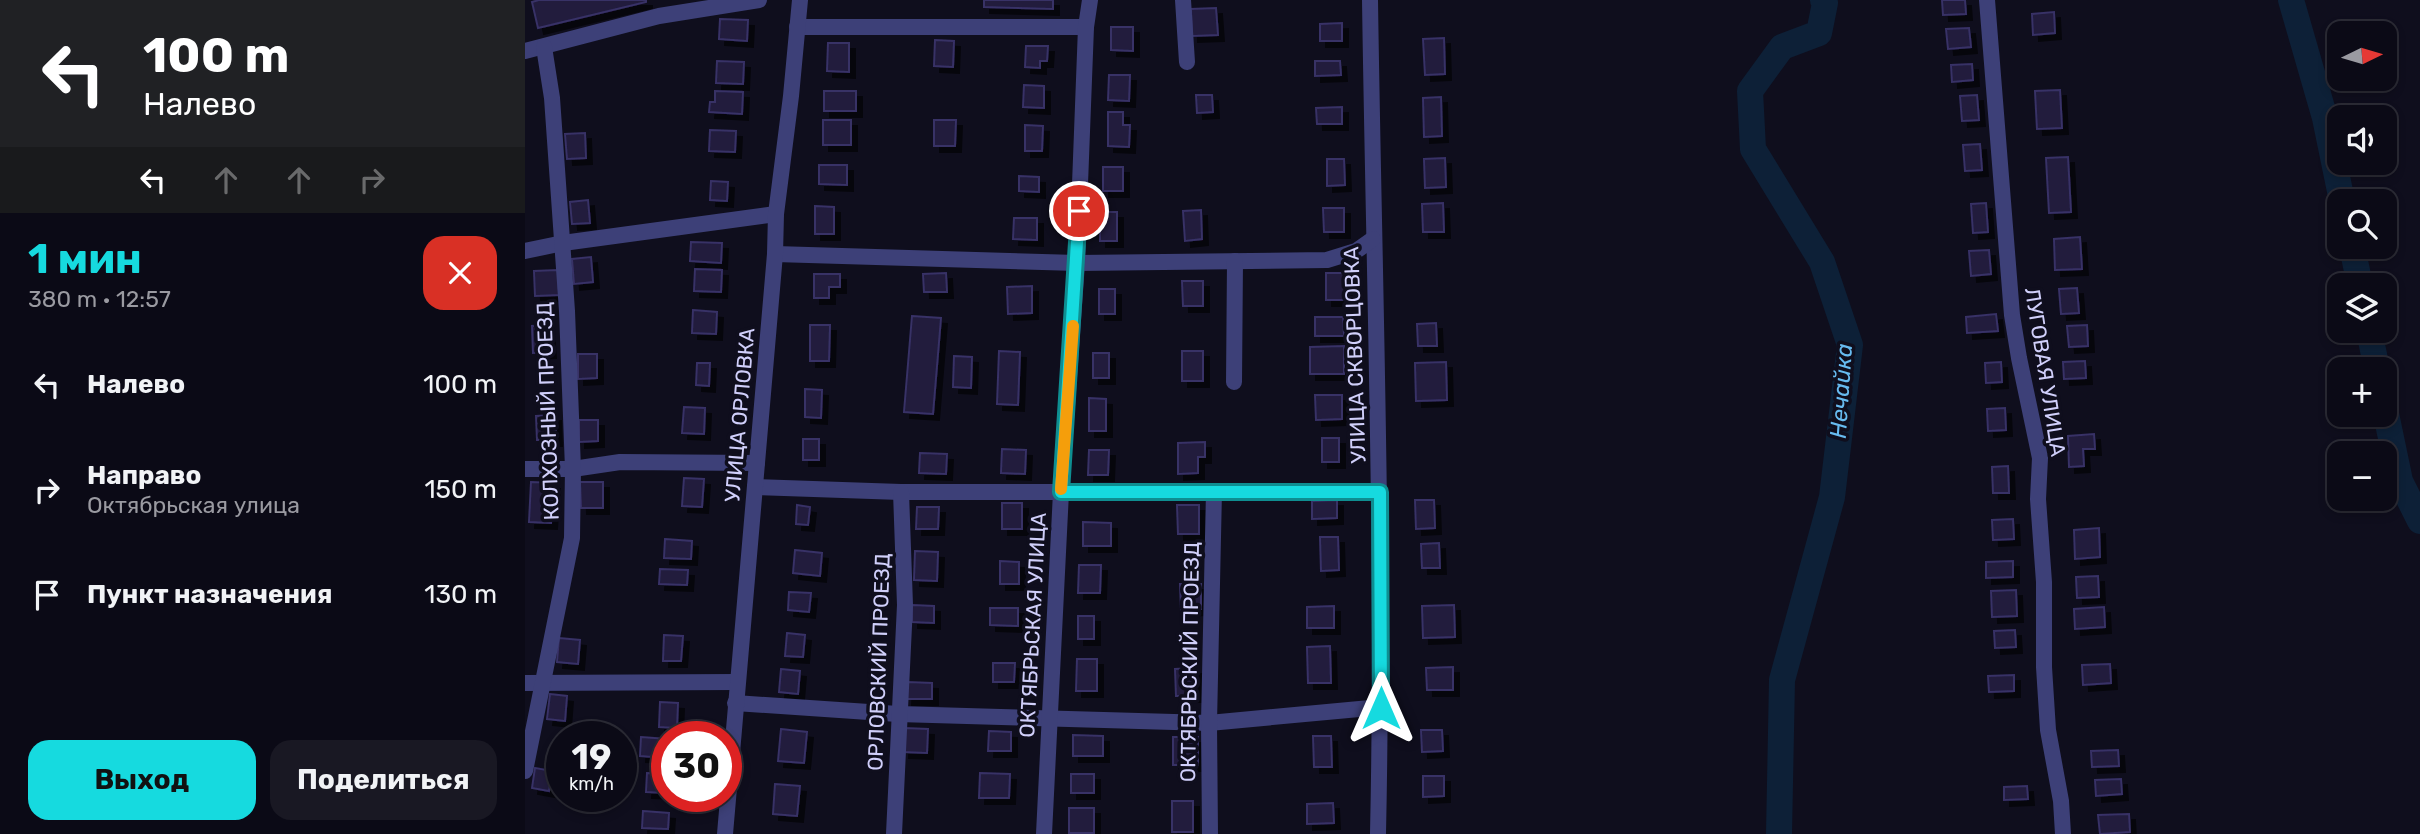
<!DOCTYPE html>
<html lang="ru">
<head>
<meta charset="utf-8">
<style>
  :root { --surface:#0b0a16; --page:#191823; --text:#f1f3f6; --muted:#9a9aa1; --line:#2b2b35; --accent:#16dadf }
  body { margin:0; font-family:Rubik,sans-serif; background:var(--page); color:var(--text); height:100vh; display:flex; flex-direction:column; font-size:26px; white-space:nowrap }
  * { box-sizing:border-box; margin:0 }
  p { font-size:23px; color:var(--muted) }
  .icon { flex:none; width:38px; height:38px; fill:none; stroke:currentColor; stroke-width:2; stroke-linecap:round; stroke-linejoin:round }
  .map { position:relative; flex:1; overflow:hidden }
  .details { display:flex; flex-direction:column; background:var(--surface); width:525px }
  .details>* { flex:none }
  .hud { background:#202124; color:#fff; overflow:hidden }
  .needle { width:46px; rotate:85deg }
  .buttons { position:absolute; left:1802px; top:21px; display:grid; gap:14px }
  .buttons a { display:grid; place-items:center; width:70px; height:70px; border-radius:14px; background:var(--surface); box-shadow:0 4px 10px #0003,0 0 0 2px var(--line); font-size:35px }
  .speed { position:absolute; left:21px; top:721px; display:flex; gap:14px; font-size:35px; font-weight:700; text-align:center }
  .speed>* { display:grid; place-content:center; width:91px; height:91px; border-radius:50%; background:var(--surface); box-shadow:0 4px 10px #0003,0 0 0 2px var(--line); line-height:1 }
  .speed small { font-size:18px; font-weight:400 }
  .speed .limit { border:10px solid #d22; background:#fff; color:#111 }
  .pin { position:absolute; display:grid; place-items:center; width:60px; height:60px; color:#fff; margin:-30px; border:4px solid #fff; border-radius:50%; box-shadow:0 2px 7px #0007 }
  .me { position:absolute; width:77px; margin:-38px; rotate:0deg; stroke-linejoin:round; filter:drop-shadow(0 0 5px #0008) }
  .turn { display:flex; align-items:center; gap:24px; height:147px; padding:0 28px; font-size:32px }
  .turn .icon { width:91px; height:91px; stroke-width:2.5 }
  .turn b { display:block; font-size:49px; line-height:60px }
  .lanes { display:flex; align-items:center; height:66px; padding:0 28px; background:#0003; justify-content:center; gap:35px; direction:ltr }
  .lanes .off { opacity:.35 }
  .round { display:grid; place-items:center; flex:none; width:74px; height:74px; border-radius:21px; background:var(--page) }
  .overview { display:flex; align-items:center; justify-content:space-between; height:119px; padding:0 28px }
  h1 { font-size:42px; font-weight:700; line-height:52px; color:var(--accent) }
  .cta { display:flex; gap:14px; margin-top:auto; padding:14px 28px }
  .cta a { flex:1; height:80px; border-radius:21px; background:var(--accent); color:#111; font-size:28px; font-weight:700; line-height:80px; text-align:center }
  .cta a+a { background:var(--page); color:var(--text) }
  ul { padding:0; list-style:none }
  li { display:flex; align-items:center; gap:21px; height:105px; padding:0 28px }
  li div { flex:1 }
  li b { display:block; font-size:26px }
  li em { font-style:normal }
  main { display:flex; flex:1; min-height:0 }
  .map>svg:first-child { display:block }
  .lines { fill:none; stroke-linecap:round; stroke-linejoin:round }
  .river { stroke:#0d2037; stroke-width:26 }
  .building { fill:#201c3c; stroke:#373066; stroke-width:2; filter:url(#shadow) }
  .minor { stroke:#3d4078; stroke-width:16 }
  .route-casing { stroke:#0e8e91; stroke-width:18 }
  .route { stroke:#16dadf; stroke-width:12 }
  .slow { stroke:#f59e0b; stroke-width:12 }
  .labels { text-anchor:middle; stroke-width:7; stroke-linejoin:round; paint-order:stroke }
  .street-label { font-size:21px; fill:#d0cffa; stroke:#0f0e1d }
  .water-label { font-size:23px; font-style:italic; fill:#67bbf0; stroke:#0f0e1d }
</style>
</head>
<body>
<main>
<section class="details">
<div class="hud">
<div class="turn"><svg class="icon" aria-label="left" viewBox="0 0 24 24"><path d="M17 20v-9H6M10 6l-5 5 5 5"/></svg><div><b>100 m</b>Налево</div></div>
<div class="lanes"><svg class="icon" aria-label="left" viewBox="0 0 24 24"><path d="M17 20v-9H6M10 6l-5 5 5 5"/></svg><svg class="icon off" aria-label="ahead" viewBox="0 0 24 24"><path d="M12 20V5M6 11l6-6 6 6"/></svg><svg class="icon off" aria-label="ahead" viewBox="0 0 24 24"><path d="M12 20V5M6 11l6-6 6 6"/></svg><svg class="icon off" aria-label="right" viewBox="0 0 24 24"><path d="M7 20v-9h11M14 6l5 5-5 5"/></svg></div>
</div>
<div class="overview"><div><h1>1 мин</h1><p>380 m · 12:57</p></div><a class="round" style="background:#d93025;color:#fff"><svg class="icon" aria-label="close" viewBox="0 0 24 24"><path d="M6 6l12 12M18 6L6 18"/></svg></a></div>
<ul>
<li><svg class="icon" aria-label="left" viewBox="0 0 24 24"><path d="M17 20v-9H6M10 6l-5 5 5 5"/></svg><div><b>Налево</b></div><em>100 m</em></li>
<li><svg class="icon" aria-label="right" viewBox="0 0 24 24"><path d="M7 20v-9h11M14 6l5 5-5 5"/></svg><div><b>Направо</b><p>Октябрьская улица</p></div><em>150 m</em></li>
<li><svg class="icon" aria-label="arrive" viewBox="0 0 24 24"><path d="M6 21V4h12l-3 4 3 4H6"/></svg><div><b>Пункт назначения</b></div><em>130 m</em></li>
</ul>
<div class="cta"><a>Выход</a><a>Поделиться</a></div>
</section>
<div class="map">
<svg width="1895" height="834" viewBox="0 0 1895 834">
  <defs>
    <filter id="shadow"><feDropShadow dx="6" dy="6" stdDeviation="0" flood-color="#0009"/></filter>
  </defs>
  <rect width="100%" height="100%" fill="#0f0e1d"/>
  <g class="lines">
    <g class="river">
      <path d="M 1766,0 L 1800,118 L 1817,201"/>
      <path d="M 1827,247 L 1835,285"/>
      <path d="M 1844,331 L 1852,369"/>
      <path d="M 1860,409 L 1875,481 L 1895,521"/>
      <path d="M 1254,834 L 1257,680 L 1307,497 L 1325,345 L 1297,262 L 1228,149 L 1225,91 L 1257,47 L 1294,33 L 1300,3 L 1298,0"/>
    </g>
  </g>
  <g class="building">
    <path d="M 14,0 L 121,0 L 121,2 L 13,28 L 7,2 Z"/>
    <path d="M 459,0 L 528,0 L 528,9 L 459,7 Z"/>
    <path d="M 1417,0 L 1440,0 L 1441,14 L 1418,15 Z"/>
    <path d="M 691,8 L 693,35 L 667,36 L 666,9 Z"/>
    <path d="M 1529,12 L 1530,33 L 1508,35 L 1507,14 Z"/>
    <path d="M 195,19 L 223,20 L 222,41 L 194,39 Z"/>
    <path d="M 817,23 L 817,41 L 795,41 L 795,24 Z"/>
    <path d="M 586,27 L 608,27 L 608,51 L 586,50 Z"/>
    <path d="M 1444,28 L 1446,47 L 1423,49 L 1421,29 Z"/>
    <path d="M 919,38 L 920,74 L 900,75 L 898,39 Z"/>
    <path d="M 410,40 L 429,41 L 428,67 L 409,66 Z"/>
    <path d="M 303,43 L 324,43 L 324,72 L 302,71 Z"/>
    <path d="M 501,46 L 523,46 L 522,61 L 515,61 L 515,68 L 500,67 Z"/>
    <path d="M 192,61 L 219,62 L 218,84 L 191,83 Z"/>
    <path d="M 790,61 L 815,61 L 816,75 L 790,76 Z"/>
    <path d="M 1447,64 L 1448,80 L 1427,82 L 1426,65 Z"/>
    <path d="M 584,75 L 605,75 L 604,101 L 583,100 Z"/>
    <path d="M 499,85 L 519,86 L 519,108 L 498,107 Z"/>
    <path d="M 1535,90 L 1537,128 L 1512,129 L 1510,91 Z"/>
    <path d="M 190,91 L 218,92 L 217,114 L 184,112 L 185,102 L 190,102 Z"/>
    <rect x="299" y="91" width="32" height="20"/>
    <path d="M 671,95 L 687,95 L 688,112 L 672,113 Z"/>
    <path d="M 1452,95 L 1454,120 L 1437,121 L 1435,96 Z"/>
    <path d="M 916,97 L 917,136 L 899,137 L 898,98 Z"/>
    <path d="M 817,107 L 817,124 L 792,124 L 791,108 Z"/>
    <path d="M 583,112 L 598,112 L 598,125 L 605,125 L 604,147 L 583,146 Z"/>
    <rect x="298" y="120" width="28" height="25"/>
    <path d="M 409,120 L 431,120 L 430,146 L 409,146 Z"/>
    <path d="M 500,125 L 518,126 L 517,151 L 500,151 Z"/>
    <path d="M 185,130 L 211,131 L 210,152 L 184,151 Z"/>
    <path d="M 60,133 L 61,158 L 42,159 L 40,134 Z"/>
    <path d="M 1455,144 L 1457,170 L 1440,171 L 1438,145 Z"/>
    <path d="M 1543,157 L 1546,212 L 1524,213 L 1521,158 Z"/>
    <path d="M 920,158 L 921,187 L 900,188 L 899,159 Z"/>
    <path d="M 802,159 L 819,159 L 820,185 L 802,186 Z"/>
    <path d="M 294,165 L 322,165 L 322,185 L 294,184 Z"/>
    <rect x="578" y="167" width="20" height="24"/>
    <path d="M 494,176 L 514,177 L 514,192 L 494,191 Z"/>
    <path d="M 186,181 L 203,182 L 202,201 L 185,200 Z"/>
    <path d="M 63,200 L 65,223 L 47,224 L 45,202 Z"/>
    <path d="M 918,203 L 919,232 L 898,232 L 897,204 Z"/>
    <path d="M 1461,203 L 1463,232 L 1448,233 L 1446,204 Z"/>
    <path d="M 290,206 L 309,207 L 309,234 L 290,234 Z"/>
    <path d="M 798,208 L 819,208 L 819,232 L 799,232 Z"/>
    <path d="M 676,210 L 677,239 L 660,241 L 658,211 Z"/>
    <rect x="575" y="212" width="17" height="29"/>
    <path d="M 489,218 L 512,218 L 512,240 L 488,239 Z"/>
    <path d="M 1555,237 L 1557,269 L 1530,270 L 1529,239 Z"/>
    <path d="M 166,242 L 197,243 L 196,263 L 165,261 Z"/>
    <path d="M 1464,250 L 1466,274 L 1446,276 L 1444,251 Z"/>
    <path d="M 66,257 L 68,282 L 49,284 L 47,259 Z"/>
    <path d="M 170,269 L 197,270 L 196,292 L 169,291 Z"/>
    <path d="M 33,270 L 34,295 L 10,296 L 9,271 Z"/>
    <path d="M 421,273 L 422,292 L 399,292 L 398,274 Z"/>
    <rect x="801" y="273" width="20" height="27"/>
    <path d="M 289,274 L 315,274 L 315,287 L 304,287 L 304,298 L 289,298 Z"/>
    <path d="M 657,281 L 678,281 L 678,306 L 658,306 Z"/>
    <path d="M 507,286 L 507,313 L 483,314 L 482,287 Z"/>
    <path d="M 1552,288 L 1554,313 L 1536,314 L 1534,289 Z"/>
    <rect x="574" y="289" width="16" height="25"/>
    <path d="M 168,310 L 192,312 L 191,334 L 167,333 Z"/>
    <path d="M 1471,314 L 1473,331 L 1442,333 L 1441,317 Z"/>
    <path d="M 387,316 L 416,318 L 408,414 L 379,412 Z"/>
    <path d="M 790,317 L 818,317 L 819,336 L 790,336 Z"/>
    <path d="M 911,323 L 912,346 L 893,346 L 892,324 Z"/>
    <path d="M 23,325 L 25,352 L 8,353 L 7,326 Z"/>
    <path d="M 285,325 L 305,325 L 304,361 L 285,361 Z"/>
    <path d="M 1562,325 L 1563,346 L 1544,347 L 1542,326 Z"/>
    <path d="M 819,346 L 819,374 L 785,374 L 785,347 Z"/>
    <path d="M 474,351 L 495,352 L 493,405 L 472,404 Z"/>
    <rect x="657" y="351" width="21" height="30"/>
    <rect x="568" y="353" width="16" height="25"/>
    <path d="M 53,354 L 72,354 L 72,378 L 53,379 Z"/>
    <path d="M 429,356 L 447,357 L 446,388 L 428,387 Z"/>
    <path d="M 1560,361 L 1561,378 L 1539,379 L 1538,362 Z"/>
    <path d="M 921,362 L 922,400 L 891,401 L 890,363 Z"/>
    <path d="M 1476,362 L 1477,382 L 1461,383 L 1460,363 Z"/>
    <path d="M 172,363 L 185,363 L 184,386 L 171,385 Z"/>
    <path d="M 280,389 L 297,390 L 296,418 L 280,417 Z"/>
    <path d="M 790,395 L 817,395 L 817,419 L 791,420 Z"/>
    <path d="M 564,398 L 581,399 L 581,431 L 564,431 Z"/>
    <path d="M 159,407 L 180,408 L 179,434 L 157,433 Z"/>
    <path d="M 1480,408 L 1481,430 L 1463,431 L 1462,409 Z"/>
    <path d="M 30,415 L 31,440 L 12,440 L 11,416 Z"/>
    <path d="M 54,420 L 73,420 L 73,441 L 54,442 Z"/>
    <path d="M 1569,434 L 1570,449 L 1558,449 L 1559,466 L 1544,467 L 1543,436 Z"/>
    <rect x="797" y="438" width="17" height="24"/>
    <rect x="278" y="439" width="16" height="21"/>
    <path d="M 680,442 L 680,457 L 673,457 L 673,473 L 653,474 L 653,443 Z"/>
    <path d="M 477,449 L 501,450 L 500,474 L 476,473 Z"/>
    <path d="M 564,450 L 584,450 L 583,475 L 563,475 Z"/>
    <path d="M 395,453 L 422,454 L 421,474 L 394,473 Z"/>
    <path d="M 1483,466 L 1484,493 L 1468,493 L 1467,467 Z"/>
    <path d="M 159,478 L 179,479 L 177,507 L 157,506 Z"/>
    <path d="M 6,482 L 29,483 L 26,523 L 4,522 Z"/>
    <path d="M 55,482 L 78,482 L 78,508 L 56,508 Z"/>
    <path d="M 812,500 L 812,518 L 787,519 L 787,501 Z"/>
    <path d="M 890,500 L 909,500 L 910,528 L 891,529 Z"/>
    <rect x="477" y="503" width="20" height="26"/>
    <path d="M 272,505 L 285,507 L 283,525 L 271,524 Z"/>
    <path d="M 652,505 L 674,505 L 674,534 L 653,534 Z"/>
    <path d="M 392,507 L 414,507 L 413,529 L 391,529 Z"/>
    <path d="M 1488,519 L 1489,539 L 1468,540 L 1467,520 Z"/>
    <path d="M 558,522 L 586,523 L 586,546 L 558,546 Z"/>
    <path d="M 1574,528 L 1575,557 L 1550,559 L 1549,530 Z"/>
    <path d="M 795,537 L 813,537 L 814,570 L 796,571 Z"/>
    <path d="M 140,539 L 167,541 L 166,559 L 139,558 Z"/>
    <path d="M 914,543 L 915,568 L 897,568 L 896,544 Z"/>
    <path d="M 270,550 L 297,553 L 295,576 L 268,573 Z"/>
    <path d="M 390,551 L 413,552 L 412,581 L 389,580 Z"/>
    <path d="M 475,561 L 494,562 L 494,584 L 475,584 Z"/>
    <path d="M 1488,561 L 1488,577 L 1461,578 L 1461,562 Z"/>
    <path d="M 554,565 L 576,565 L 575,593 L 553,593 Z"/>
    <path d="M 135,569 L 163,570 L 162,585 L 134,584 Z"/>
    <path d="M 1573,576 L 1574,597 L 1552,598 L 1551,577 Z"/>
    <path d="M 655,584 L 676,584 L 676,609 L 656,610 Z"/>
    <path d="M 1491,590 L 1492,616 L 1467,617 L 1466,591 Z"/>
    <path d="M 264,592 L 286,593 L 284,612 L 263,610 Z"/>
    <path d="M 387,605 L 409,606 L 409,623 L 387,622 Z"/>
    <path d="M 929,605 L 930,637 L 898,638 L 897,606 Z"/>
    <path d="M 809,606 L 809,628 L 782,628 L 782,607 Z"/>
    <path d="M 1579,607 L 1580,627 L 1550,629 L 1549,609 Z"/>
    <path d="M 465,608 L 493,608 L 493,626 L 465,625 Z"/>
    <rect x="553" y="616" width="16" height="23"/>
    <path d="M 1490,630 L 1491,647 L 1470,648 L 1469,631 Z"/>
    <path d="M 262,633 L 280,635 L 278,657 L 260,656 Z"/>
    <path d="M 139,635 L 158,636 L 156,661 L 138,661 Z"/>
    <path d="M 34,638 L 55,640 L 53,664 L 32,662 Z"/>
    <path d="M 805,646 L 806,683 L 783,683 L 782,647 Z"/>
    <path d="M 552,659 L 572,659 L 572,691 L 551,691 Z"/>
    <path d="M 468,663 L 490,663 L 489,682 L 468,682 Z"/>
    <path d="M 1585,664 L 1586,683 L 1558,685 L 1557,665 Z"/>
    <path d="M 928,667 L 928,690 L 902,690 L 901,668 Z"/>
    <path d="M 670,668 L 670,696 L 651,696 L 650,669 Z"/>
    <path d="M 256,669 L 275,671 L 273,694 L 254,692 Z"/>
    <path d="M 1489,675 L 1489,691 L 1464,692 L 1463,676 Z"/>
    <path d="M 382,682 L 407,683 L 407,699 L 381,699 Z"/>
    <path d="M 25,694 L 42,696 L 40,721 L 22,719 Z"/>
    <path d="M 135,702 L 153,703 L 152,728 L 134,727 Z"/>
    <path d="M 379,728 L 403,729 L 402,753 L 378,752 Z"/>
    <path d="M 256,729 L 282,732 L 279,763 L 253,761 Z"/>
    <path d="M 896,730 L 917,730 L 918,751 L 897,752 Z"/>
    <path d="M 464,731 L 486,732 L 486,751 L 463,751 Z"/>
    <path d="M 548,735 L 578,736 L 578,756 L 548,756 Z"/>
    <path d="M 788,736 L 806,736 L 807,767 L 789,767 Z"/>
    <path d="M 116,737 L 142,739 L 142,758 L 115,756 Z"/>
    <rect x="648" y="737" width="25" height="28"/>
    <path d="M 1593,750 L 1594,766 L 1567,767 L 1566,751 Z"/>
    <path d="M 10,768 L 27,771 L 24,791 L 7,788 Z"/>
    <path d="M 122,773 L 142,774 L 142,793 L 121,792 Z"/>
    <path d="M 455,773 L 485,774 L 484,798 L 454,798 Z"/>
    <rect x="546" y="774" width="23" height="19"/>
    <path d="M 898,776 L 919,776 L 919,796 L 898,797 Z"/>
    <path d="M 1596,779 L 1597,794 L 1571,796 L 1570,780 Z"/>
    <path d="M 250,784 L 275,786 L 272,816 L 248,814 Z"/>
    <path d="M 1502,786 L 1503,799 L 1479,800 L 1479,787 Z"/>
    <rect x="647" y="801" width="21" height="31"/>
    <path d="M 808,803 L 809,823 L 782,824 L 782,804 Z"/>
    <rect x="544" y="808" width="25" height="25"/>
    <path d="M 118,811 L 144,813 L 143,829 L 117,828 Z"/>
    <path d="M 1604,814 L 1605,832 L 1575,834 L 1573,815 Z"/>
  </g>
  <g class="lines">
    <g class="minor">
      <path d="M 658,0 L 662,62"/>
      <path d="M 845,0 C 849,278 859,556 853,834"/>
      <path d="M 1462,0 L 1487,315 L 1494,358 L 1515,458 L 1513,499 L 1519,582 L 1519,667 L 1523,730 L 1536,801 L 1538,834"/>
      <path d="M 272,27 L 561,27"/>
      <path d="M 0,51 L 134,16 L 234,0"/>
      <path d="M 0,251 L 38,243 L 251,214"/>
      <path d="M 250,254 L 552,263 L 802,260 L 831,251 L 848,239"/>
      <path d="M 709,382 L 710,261"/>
      <path d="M 0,469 L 48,469 L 95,462 L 232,463"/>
      <path d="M 230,487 L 376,492 L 855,492"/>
      <path d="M 0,683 L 212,682"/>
      <path d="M 210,703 L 373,714 L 684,723 L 856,707"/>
      <path d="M 0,771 L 47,538 L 48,469 L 42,311 L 27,98 L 19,47"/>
      <path d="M 200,834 L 250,254 L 251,214 L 266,96 L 275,0"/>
      <path d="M 369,834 L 380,605 L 376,492"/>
      <path d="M 519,834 L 536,492 L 552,263 L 561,27 L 565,0"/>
      <path d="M 685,834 L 684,723 L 689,491"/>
    </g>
  </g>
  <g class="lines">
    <g class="route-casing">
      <path id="route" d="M 554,211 L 536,492 L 855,492 L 856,708"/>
    </g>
    <use href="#route" class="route"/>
    <path class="slow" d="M 536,489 L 548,326"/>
  </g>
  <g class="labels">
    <g class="street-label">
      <text transform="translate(830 355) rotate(-92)" y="7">УЛИЦА СКВОРЦОВКА</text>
      <text transform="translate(1520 372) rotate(81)" y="7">ЛУГОВАЯ УЛИЦА</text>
      <text transform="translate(23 411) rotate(-92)" y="7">КОЛХОЗНЫЙ ПРОЕЗД</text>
      <text transform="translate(215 415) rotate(-85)" y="7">УЛИЦА ОРЛОВКА</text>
      <text transform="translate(508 625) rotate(-87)" y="7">ОКТЯБРЬСКАЯ УЛИЦА</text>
      <text transform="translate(354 662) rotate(-88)" y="7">ОРЛОВСКИЙ ПРОЕЗД</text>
      <text transform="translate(665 662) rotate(-89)" y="7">ОКТЯБРЬСКИЙ ПРОЕЗД</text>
    </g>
    <g class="water-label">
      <text transform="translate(1316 391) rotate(-86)" y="8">Нечайка</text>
    </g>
  </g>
</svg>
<div class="buttons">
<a><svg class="needle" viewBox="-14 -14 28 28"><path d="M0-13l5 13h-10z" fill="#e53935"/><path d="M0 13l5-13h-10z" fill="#9a9aa1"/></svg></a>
<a><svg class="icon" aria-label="sound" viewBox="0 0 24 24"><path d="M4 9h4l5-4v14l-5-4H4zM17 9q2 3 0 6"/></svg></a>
<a><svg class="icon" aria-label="search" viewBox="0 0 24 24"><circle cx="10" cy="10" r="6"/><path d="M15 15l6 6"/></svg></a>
<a><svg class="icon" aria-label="layers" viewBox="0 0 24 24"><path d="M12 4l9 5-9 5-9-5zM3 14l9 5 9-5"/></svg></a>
<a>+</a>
<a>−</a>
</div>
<div class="speed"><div>19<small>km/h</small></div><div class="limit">30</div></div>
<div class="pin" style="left:554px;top:211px;background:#d93025"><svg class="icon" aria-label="arrive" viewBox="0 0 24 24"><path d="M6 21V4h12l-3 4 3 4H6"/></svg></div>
<svg class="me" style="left:856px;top:708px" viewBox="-20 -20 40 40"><path d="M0-17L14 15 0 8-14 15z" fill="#16dadf" stroke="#fff" stroke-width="4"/></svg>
</div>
</main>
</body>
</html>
